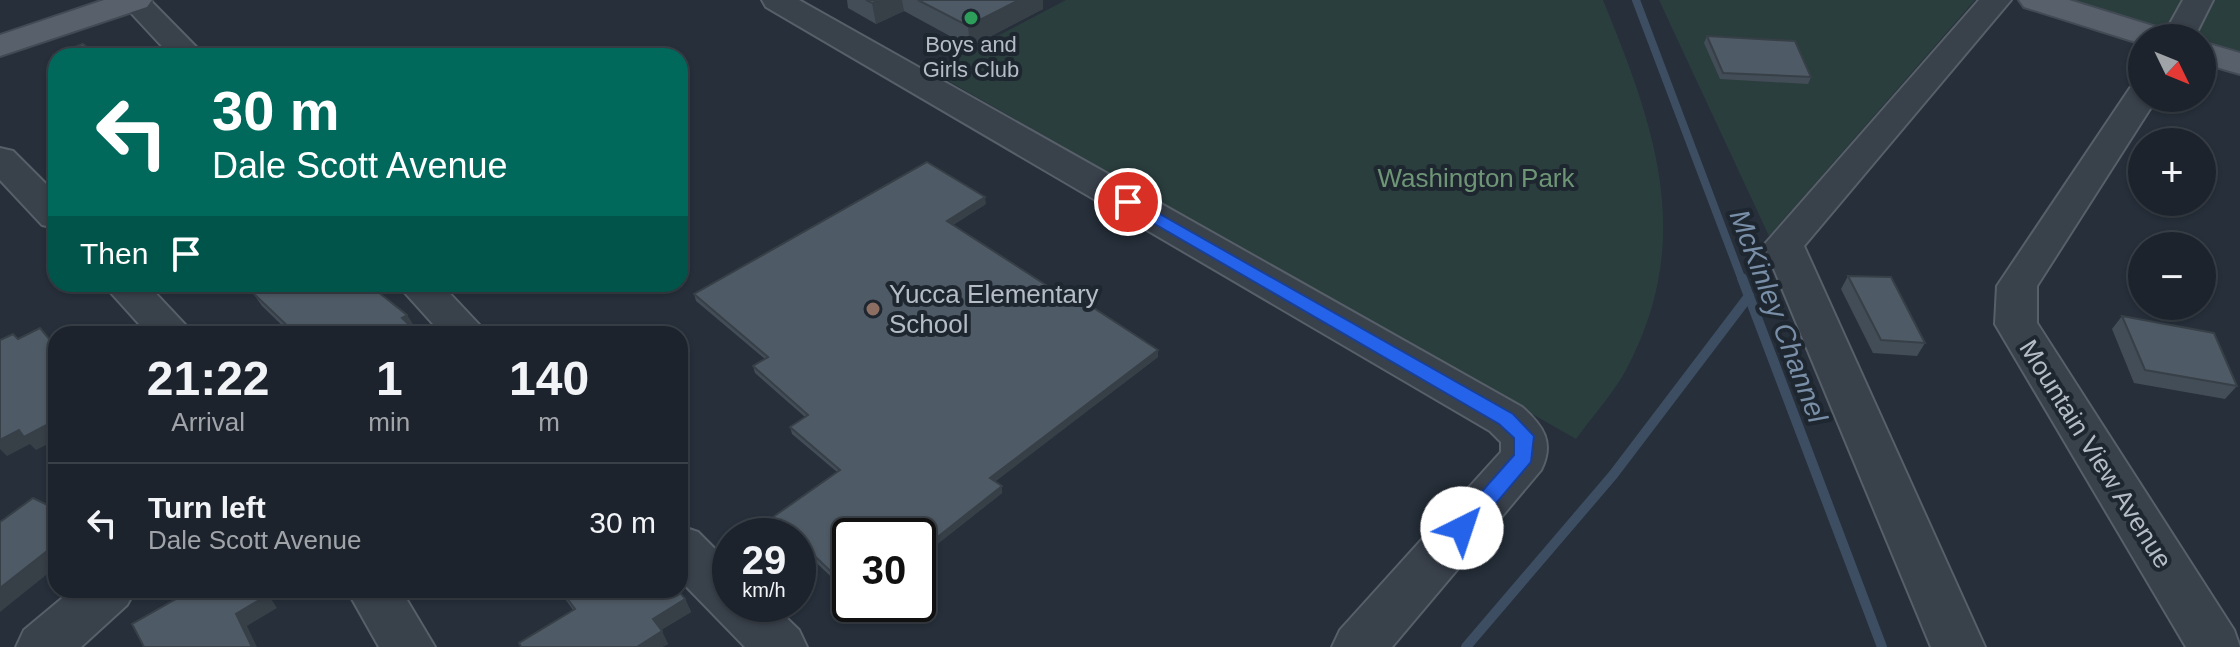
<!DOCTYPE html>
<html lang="en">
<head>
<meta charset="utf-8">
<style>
  :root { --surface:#1c232c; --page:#252b34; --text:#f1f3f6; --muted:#a0a4a9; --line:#3a4048 }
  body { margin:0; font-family:Helvetica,sans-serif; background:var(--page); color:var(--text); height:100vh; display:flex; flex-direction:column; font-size:30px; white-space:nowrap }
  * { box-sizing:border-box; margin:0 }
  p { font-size:26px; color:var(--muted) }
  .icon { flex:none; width:44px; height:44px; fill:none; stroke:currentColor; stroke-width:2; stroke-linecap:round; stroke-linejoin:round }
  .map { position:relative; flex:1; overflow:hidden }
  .drawer { position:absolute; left:48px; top:326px; width:640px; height:272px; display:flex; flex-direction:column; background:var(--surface); border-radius:24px; box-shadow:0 2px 6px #0004,0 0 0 2px var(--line) }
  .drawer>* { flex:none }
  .guide { position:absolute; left:48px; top:48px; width:640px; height:244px; border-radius:24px; box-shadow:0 2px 6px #0004,0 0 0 2px var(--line); background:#00695c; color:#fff; overflow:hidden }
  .needle { width:52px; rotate:133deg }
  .controls { position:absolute; left:2128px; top:24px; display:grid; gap:16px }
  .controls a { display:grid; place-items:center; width:88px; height:88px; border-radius:50%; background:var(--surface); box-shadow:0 2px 6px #0004,0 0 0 2px var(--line); font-size:40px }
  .speed { position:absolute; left:712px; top:518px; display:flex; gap:16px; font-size:40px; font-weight:700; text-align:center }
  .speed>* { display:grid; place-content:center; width:104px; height:104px; border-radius:50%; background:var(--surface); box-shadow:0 2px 6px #0004,0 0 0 2px var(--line); line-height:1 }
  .speed small { font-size:20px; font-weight:400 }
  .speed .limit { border:4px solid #111; border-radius:12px; background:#fff; color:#111 }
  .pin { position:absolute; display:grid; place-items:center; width:68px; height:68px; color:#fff; margin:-34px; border:4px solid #fff; border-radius:50%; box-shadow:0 2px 8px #0007 }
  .me { position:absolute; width:88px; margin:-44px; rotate:41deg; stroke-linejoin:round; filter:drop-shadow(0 0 6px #0008) }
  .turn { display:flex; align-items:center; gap:28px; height:168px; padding:0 32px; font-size:36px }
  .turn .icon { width:104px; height:104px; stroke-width:2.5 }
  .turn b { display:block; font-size:56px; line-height:68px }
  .then { display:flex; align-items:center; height:76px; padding:0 32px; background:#0003; gap:16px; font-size:30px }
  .eta { display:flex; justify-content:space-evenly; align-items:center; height:136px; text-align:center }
  .eta b { font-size:48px; font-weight:700; line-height:56px }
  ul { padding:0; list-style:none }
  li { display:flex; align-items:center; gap:24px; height:120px; padding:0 32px; border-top:2px solid var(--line) }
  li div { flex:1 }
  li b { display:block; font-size:30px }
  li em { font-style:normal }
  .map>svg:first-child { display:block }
  .green { fill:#2b3e3e }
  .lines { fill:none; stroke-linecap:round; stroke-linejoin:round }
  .stream-far1 { stroke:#3d4e62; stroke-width:8 }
  .stream { stroke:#3d4e62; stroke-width:10 }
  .minor-casing { stroke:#575f69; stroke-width:4 }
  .major-casing { stroke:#424a54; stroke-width:4 }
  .minor { fill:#39414b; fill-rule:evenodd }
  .major { fill:#57606b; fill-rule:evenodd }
  .wall { fill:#434d57 }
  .shaded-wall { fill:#373f47 }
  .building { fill:#4e5a65; stroke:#373f47; stroke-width:2 }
  .route { fill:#2563eb; stroke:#184099; stroke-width:2 }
  .leisure-dot { fill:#2e9e5b; stroke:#1e2630; stroke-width:3 }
  .education-dot { fill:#8d6e63; stroke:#1e2630; stroke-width:3 }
  .labels { text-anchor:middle; stroke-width:8; stroke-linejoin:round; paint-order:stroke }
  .far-poi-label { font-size:22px; fill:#b5bcc6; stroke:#1e2630 }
  .park-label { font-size:26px; fill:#6e9576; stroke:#1e2630 }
  .poi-label { font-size:26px; fill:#b5bcc6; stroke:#1e2630; text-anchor:start }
  .street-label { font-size:26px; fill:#b5bcc6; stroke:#1e2630 }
  .water-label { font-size:28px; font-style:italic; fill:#798ea7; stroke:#1e2630 }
</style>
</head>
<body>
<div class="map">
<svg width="2240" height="647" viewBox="0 0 2240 647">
  <rect width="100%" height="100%" fill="#262f3a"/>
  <g class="green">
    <path d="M 1066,0 L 1603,0 C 1655,127 1696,239 1626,370 C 1613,394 1592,417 1576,439 L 931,71 Z"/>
    <path d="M 1659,0 L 1975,0 L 1769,236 Z"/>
    <path d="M 2059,0 L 2240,0 L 2240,56 L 2202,45 L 2202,38 L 2181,38 Z"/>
  </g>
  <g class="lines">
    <path class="stream-far1" d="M 1636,0 L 1742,280"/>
    <g class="stream">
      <path d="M 1742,278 L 1882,647"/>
      <path d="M 1466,647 L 1613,475 L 1749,296"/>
    </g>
    <g class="minor-casing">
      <g id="minor">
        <path d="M 119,0 L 150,0 L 205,56 L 171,56 Z"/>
        <path d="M 762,0 L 799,0 L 1522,407 C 1543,426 1555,442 1541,470 L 1392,647 L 1332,647 L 1340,630 L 1501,452 L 1501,442 L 1490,431 L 766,7 Z"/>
        <path d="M 1979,0 L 2011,0 L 1804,246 L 1985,647 L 1931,647 L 1764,245 Z"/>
        <path d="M 2183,0 L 2213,0 L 2194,38 L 2162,38 Z"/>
        <path d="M 2142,85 L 2142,98 L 2157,98 L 2037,286 L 2037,323 L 2234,630 L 2240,647 L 2186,647 L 1995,324 L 1997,286 L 2130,88 Z"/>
        <path d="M 0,148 L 13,151 L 56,194 L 56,228 L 42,225 L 0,180 Z"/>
        <path d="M 103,284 L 147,284 L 194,334 L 148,334 Z"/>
        <path d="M 397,284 L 441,284 L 488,334 L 442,334 Z"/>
        <path d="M 680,526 L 698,532 L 730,564 L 730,604 L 772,604 L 799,630 L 807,647 L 745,647 L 680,580 Z"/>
        <path d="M 72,590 L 135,590 L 127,605 L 81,647 L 16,647 L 24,630 Z"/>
        <path d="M 347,590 L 401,590 L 435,647 L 379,647 Z"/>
      </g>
    </g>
    <g class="major-casing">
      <g id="major">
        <path d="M 104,0 L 152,0 L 147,7 L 0,56 L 0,35 Z"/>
        <path d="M 2019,0 L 2069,0 L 2169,31 L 2174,38 L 2142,38 L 2142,44 L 2024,7 Z"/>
        <path d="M 2202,42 L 2240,53 L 2240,74 L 2202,63 Z"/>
      </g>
    </g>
    <use href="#minor" class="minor"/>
    <use href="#major" class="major"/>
  </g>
  <g class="wall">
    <path d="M 847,0 L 1043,0 L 1043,9 L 970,47 L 904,11 L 876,24 L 848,8 Z"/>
    <path d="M 1707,36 L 1811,77 L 1808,84 L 1720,79 L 1704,43 Z"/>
    <path d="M 986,204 L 953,225 L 1158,357 L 995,481 L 1002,493 L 931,549 L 922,542 L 918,546 L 918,536 L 850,536 L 850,595 L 798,545 L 798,536 L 789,536 L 776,523 L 773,517 L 837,472 L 792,434 L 790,427 L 805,417 L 755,373 L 753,366 L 765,359 L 696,301 L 694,294 Z"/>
    <path d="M 1848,276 L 1925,343 L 1917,356 L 1873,353 L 1841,289 Z"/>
    <path d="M 375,287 L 373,288 L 407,315 L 415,328 L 414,329 L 419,334 L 291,334 L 262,306 L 253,293 Z"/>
    <path d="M 2122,316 L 2237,386 L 2225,399 L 2134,383 L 2112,329 Z"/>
    <path d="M 559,590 L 678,590 L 685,599 L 691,612 L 661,630 L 668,644 L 662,647 L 521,647 L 573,610 Z"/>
  </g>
  <g class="shaded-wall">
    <path d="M 880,0 L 902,0 L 904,11 L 876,24 L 872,3 Z"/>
    <path d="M 1019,0 L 1043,0 L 1043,9 L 970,47 L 968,26 Z"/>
    <path d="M 985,197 L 986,204 L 948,228 L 947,221 Z"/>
    <path d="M 407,315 L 415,328 L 410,331 L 402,318 Z"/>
    <path d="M 1158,350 L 1158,357 L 991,485 L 990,478 Z"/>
    <path d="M 56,420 L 56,440 L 36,450 L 30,444 L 7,456 L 0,449 L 0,440 L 19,430 Z"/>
    <path d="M 1002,486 L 1002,493 L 931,549 L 930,543 Z"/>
    <path d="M 921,535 L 922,542 L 918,546 L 918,538 Z"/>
    <path d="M 56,544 L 56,567 L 0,612 L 0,588 Z"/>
    <path d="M 263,590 L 265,590 L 277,608 L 247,626 L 257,647 L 252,647 L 236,614 Z"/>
    <path d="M 685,599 L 691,612 L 659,631 L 653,619 Z"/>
    <path d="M 662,631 L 668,644 L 662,647 L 637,647 Z"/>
  </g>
  <g class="building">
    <path d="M 866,0 L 880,0 L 872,3 Z"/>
    <path d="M 918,0 L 1019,0 L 968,26 Z"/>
    <path d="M 1707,36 L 1795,41 L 1811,77 L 1723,73 Z"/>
    <path d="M 83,44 L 97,56 L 56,56 L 54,55 Z"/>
    <path d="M 927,162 L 985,197 L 947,221 L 1077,305 L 1083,301 L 1158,350 L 990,478 L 1002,486 L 930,543 L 921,535 L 918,538 L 918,536 L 850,536 L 850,590 L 798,540 L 798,536 L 794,536 L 773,517 L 840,470 L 790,427 L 808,415 L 753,366 L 768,357 L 694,294 Z"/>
    <path d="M 1848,276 L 1891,277 L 1925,343 L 1881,340 Z"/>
    <path d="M 271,284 L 368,284 L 407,315 L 402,318 L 419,334 L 296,334 L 253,293 Z"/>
    <path d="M 2122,316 L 2214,333 L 2237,386 L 2145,370 Z"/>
    <path d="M 40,328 L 56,347 L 56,420 L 24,437 L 19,430 L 0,440 L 0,340 L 13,334 L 18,339 Z"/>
    <path d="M 33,498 L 56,509 L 56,544 L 0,588 L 0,522 Z"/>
    <path d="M 192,590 L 263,590 L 266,596 L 236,614 L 252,647 L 144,647 L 132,624 Z"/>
    <path d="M 561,590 L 678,590 L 685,599 L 653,619 L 662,631 L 637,647 L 521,647 L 519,643 L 575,609 Z"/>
  </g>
  <path class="route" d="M 1128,196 L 1513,414 L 1534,436 L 1531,462 L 1470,534 L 1455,534 L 1452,528 L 1455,522 L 1514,455 L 1514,438 L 1499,424 L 1122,205 L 1120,202 Z"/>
  <circle class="leisure-dot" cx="971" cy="18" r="8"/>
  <circle class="education-dot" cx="873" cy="309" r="8"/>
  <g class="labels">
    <g class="far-poi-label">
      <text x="971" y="52">Boys and<tspan x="971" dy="25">Girls Club</tspan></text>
    </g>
    <g class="park-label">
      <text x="1476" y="187">Washington Park</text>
    </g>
    <g class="poi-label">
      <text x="889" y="303">Yucca Elementary<tspan x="889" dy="30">School</tspan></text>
    </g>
    <g class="street-label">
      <text transform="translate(2096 454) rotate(58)" y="9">Mountain View Avenue</text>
    </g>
    <g class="water-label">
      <text transform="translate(1779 316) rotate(69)" y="10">McKinley Channel</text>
    </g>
  </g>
</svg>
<div class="controls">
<a><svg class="needle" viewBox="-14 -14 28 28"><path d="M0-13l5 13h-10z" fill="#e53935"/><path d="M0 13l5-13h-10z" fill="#a0a4a9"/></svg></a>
<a>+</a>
<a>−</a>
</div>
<div class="speed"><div>29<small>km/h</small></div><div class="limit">30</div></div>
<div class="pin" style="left:1128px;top:202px;background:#d93025"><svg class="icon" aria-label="arrive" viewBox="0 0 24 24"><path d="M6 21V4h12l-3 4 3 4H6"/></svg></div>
<svg class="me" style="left:1462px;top:528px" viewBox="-20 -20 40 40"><circle r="19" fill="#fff"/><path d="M0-13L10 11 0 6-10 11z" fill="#2563eb"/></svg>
<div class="guide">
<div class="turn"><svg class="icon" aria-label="left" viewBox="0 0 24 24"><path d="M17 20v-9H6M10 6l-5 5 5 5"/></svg><div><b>30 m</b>Dale Scott Avenue</div></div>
<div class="then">Then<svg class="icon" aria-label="arrive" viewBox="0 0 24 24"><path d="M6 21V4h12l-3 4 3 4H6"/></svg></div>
</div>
<section class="drawer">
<div class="eta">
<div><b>21:22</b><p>Arrival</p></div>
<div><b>1</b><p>min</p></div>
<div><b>140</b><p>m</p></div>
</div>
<ul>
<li><svg class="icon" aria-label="left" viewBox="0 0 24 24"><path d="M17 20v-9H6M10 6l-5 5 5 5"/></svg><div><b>Turn left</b><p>Dale Scott Avenue</p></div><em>30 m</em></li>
</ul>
</section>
</div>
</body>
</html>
